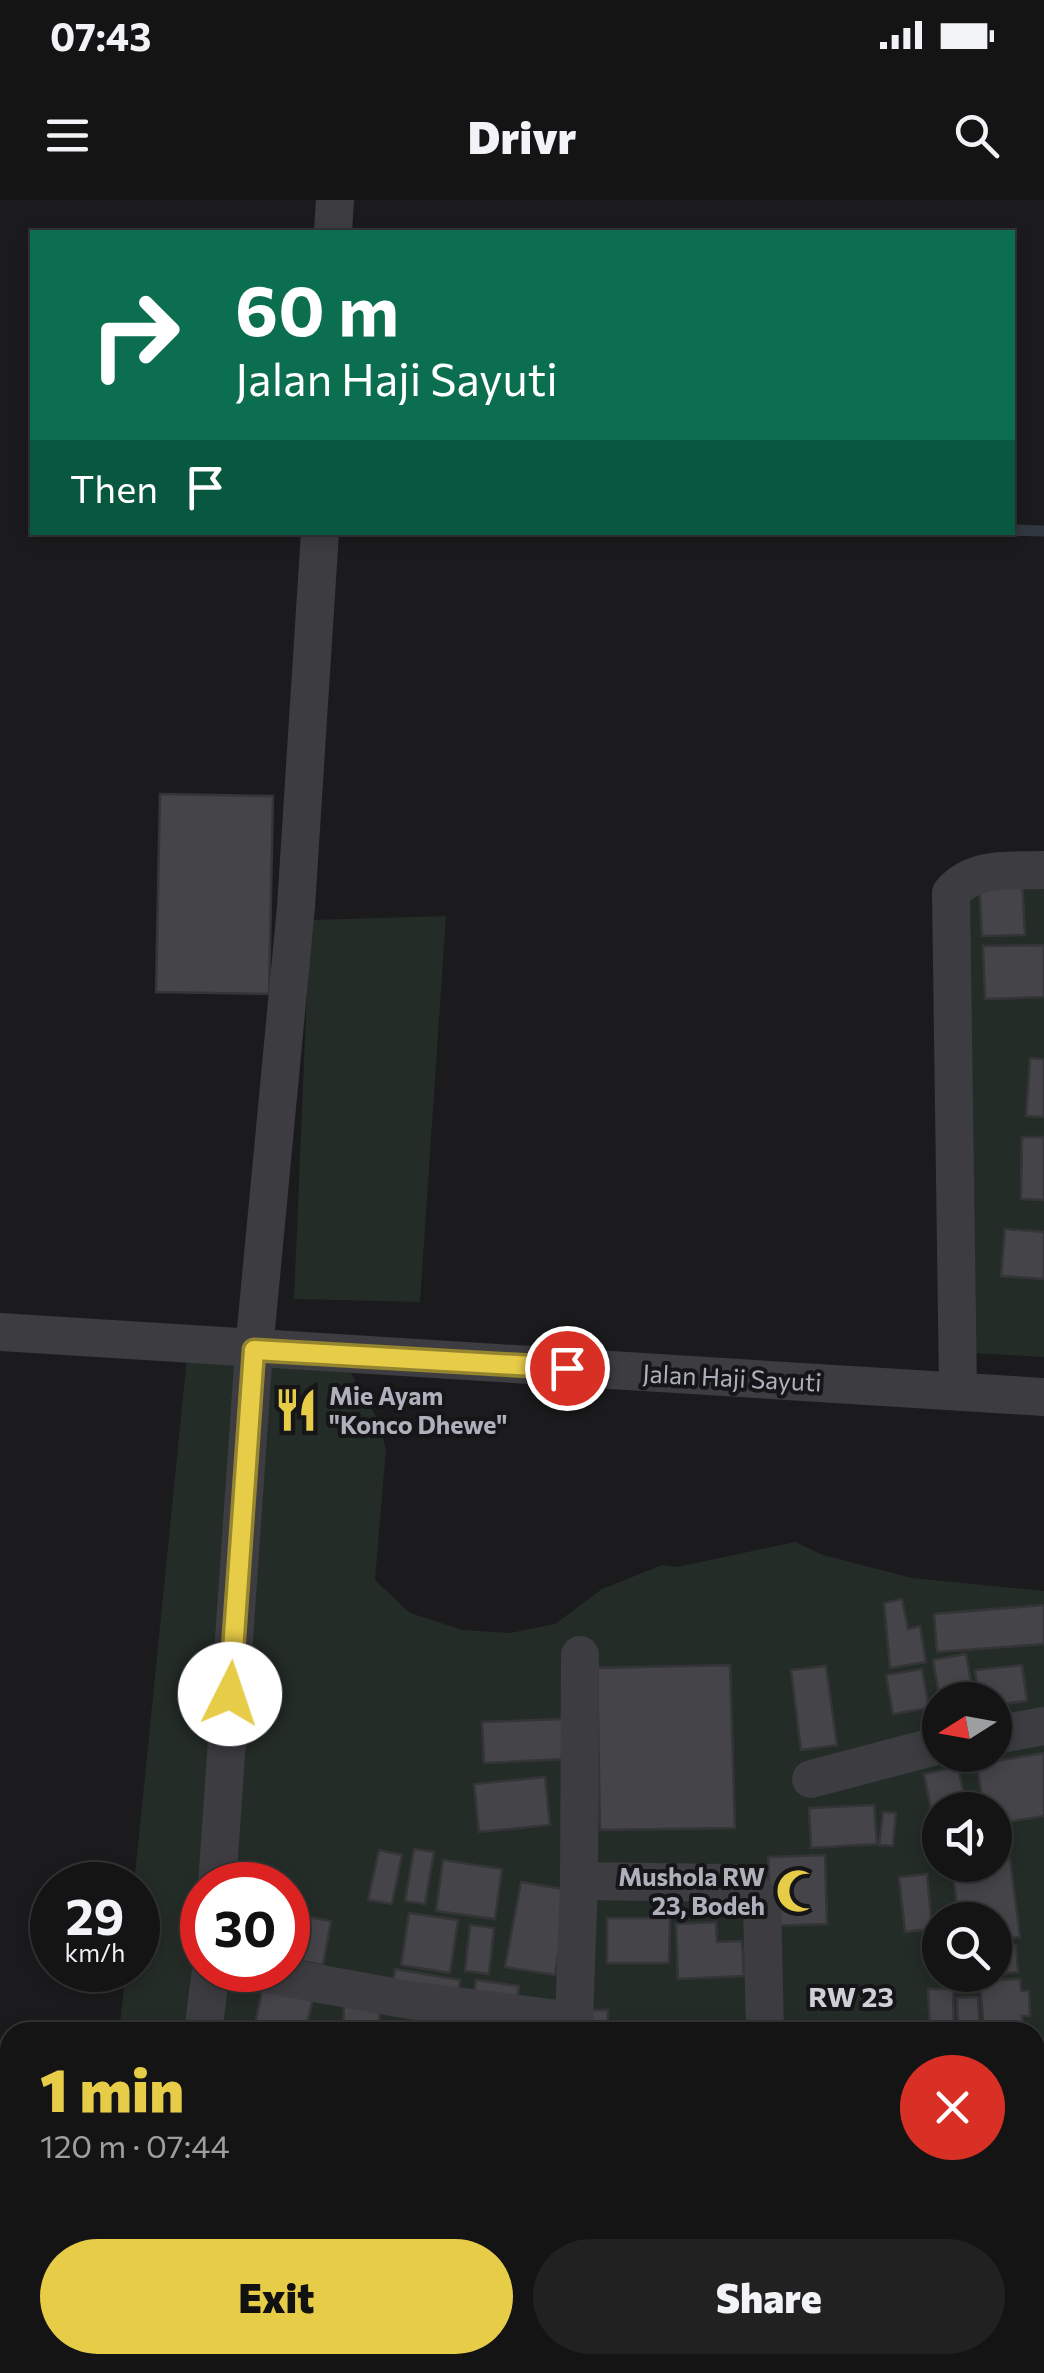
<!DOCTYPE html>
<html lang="en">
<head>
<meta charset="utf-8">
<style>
  :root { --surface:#141415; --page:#212122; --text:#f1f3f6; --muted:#9d9ea0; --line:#333334; --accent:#e7cc48 }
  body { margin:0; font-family:Commissioner,sans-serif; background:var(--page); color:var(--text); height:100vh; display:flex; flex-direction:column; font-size:38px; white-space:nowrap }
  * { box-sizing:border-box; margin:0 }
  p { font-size:32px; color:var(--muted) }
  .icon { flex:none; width:55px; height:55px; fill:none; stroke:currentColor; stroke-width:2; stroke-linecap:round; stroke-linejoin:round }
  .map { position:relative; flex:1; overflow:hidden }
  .panel { position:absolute; left:0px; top:1822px; width:1045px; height:352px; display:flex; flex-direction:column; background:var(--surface); border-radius:30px 30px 0 0; box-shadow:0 5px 15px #0003,0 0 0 2px var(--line) }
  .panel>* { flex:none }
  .top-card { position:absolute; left:30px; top:30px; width:985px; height:305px; border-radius:0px; box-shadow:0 5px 15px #0003,0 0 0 2px var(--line); background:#0b6e4f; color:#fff; overflow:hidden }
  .needle { width:65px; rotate:259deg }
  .fabs { position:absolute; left:922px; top:1482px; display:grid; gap:20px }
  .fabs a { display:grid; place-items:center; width:90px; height:90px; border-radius:50%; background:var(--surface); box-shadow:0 5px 15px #0003,0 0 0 2px var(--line); font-size:50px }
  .speed { position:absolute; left:30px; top:1662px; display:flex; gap:20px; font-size:50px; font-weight:700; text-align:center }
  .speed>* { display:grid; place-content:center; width:130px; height:130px; border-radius:50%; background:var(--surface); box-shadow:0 5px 15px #0003,0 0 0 2px var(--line); line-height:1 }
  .speed small { font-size:25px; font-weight:400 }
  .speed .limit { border:15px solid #d22; background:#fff; color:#111 }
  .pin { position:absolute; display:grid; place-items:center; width:85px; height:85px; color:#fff; margin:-42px; border:5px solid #fff; border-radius:50%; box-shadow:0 2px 10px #0007 }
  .me { position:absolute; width:110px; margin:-55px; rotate:4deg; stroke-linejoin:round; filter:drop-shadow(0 0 8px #0008) }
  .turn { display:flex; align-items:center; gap:35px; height:210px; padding:0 40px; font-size:45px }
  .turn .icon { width:130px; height:130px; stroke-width:2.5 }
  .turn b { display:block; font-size:70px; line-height:85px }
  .then { display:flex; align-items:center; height:95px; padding:0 40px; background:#0003; gap:20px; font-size:38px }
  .round { display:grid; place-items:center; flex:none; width:105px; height:105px; border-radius:52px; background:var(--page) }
  .summary { display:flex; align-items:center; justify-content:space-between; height:170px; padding:0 40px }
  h1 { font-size:60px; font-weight:800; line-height:75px; color:var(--accent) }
  .cta { display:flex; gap:20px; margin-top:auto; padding:20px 40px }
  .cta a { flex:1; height:115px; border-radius:60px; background:var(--accent); color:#111; font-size:40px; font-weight:800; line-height:115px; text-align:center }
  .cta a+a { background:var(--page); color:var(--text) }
  .status { display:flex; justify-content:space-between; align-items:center; height:70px; padding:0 50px; background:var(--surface); direction:ltr }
  .status svg { height:28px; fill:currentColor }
  header { display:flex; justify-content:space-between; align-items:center; height:130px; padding:0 40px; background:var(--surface); font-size:45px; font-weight:800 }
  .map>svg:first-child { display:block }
  .green { fill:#242c27; fill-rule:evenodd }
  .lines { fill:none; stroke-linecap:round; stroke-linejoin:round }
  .stream { stroke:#313740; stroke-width:11 }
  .building { fill:#454549; stroke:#353538; stroke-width:2.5 }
  .minor { stroke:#3c3c41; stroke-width:38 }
  .route-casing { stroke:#96852f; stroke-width:25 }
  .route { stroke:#e7cc48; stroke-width:18 }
  .labels { text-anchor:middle; stroke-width:8; stroke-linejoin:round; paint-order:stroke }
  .street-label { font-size:25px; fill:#aeb0bb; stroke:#161518 }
  .poi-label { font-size:25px; font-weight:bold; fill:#aeb0bb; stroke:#161518; text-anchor:start }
  .neighbourhood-label { font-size:28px; font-weight:bold; fill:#cfcfd7; stroke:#161518 }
</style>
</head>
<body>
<div class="status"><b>07:43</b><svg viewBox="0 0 49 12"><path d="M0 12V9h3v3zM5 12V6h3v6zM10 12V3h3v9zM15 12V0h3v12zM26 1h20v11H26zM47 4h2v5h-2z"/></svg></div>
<header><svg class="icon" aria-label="menu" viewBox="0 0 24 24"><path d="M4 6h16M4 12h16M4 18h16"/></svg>Drivr<svg class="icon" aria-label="search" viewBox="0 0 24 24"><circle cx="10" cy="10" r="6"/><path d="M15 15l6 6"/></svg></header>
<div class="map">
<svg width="1044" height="2173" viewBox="0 0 1044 2173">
  <rect width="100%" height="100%" fill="#1b1a1c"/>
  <g class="green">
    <path d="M 1044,667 L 1044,1157 L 971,1153 L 966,673 Z"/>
    <path d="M 446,716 L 420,1102 L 294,1099 L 310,720 Z"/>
    <path d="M 187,1157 L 344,1161 L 377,1218 L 386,1249 L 375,1380 L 410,1413 L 463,1430 L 510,1433 L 555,1424 L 602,1389 L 662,1365 L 677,1367 L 795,1342 L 823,1355 L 912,1378 L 1044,1391 L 1044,2173 L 144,2173 L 142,2165 L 1035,2165 L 1035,1832 L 119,1832 L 126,1770 L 138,1770 L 134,1685 ZM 940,1500 L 995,1500 L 995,1555 L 940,1555 ZM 940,1610 L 995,1610 L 995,1665 L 940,1665 ZM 202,1685 L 288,1685 L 288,1770 L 202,1770 ZM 940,1720 L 995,1720 L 995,1775 L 940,1775 Z"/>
  </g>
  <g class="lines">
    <path class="stream" d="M 1012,330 L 1044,331"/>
  </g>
  <g class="building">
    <path d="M 160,594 L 273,596 L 269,794 L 156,792 Z"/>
    <path d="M 1022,679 L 1025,735 L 982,736 L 979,680 Z"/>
    <path d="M 1044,745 L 1044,797 L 985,799 L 983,746 Z"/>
    <path d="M 1030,858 L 1044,859 L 1044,917 L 1026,916 Z"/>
    <path d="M 1022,937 L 1044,937 L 1044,1000 L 1021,999 Z"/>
    <path d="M 1005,1029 L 1044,1032 L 1044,1079 L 1001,1076 Z"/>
    <path d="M 902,1399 L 908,1429 L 920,1426 L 926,1462 L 890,1468 L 884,1403 Z"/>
    <path d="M 1044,1405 L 1044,1444 L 937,1452 L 934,1414 Z"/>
    <path d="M 966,1454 L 974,1500 L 940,1500 L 933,1460 Z"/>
    <path d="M 730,1465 L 735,1628 L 600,1630 L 597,1468 Z"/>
    <path d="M 1022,1465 L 1027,1501 L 995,1505 L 995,1500 L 979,1500 L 975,1470 Z"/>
    <path d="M 826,1466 L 837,1545 L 801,1550 L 791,1470 Z"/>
    <path d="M 922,1469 L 929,1508 L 893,1514 L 886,1475 Z"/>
    <path d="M 563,1519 L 566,1559 L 484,1563 L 482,1522 Z"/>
    <path d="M 1044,1553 L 1044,1616 L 995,1624 L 995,1610 L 984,1610 L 977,1564 Z"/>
    <path d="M 958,1567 L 967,1610 L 940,1610 L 938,1646 L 924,1574 Z"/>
    <path d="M 545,1577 L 550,1625 L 479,1632 L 474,1584 Z"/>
    <path d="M 874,1605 L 877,1644 L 811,1648 L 809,1608 Z"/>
    <path d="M 883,1612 L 896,1613 L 893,1646 L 879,1645 Z"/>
    <path d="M 414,1649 L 434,1652 L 425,1704 L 405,1701 Z"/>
    <path d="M 379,1650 L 402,1655 L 392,1704 L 368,1700 Z"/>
    <path d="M 825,1655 L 827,1724 L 771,1726 L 768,1657 Z"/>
    <path d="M 1010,1659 L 1020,1737 L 995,1740 L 995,1720 L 959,1720 L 952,1667 L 995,1665 Z"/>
    <path d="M 443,1660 L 502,1669 L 495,1719 L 436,1711 Z"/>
    <path d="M 927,1674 L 932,1729 L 905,1732 L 899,1677 Z"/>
    <path d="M 521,1682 L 569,1690 L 555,1775 L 505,1767 Z"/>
    <path d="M 409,1713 L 458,1720 L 450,1773 L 401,1765 Z"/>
    <path d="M 303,1716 L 331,1721 L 323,1765 L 295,1760 Z"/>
    <path d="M 607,1718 L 670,1718 L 669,1763 L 607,1763 Z"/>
    <path d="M 716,1722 L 717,1742 L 742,1741 L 744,1776 L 678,1779 L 676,1724 Z"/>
    <path d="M 470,1725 L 494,1728 L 489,1774 L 465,1771 Z"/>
    <path d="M 1016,1745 L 1018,1772 L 995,1774 L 995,1746 Z"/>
    <path d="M 395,1769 L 460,1780 L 457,1799 L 392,1789 Z"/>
    <path d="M 265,1778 L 315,1790 L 305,1832 L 253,1832 Z"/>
    <path d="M 1020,1779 L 1021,1791 L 1029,1791 L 1030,1816 L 1022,1816 L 1024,1832 L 984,1832 L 980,1781 Z"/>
    <path d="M 476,1780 L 519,1786 L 516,1807 L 473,1800 Z"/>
    <path d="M 928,1789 L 953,1789 L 954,1832 L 930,1832 Z"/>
    <path d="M 978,1797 L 980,1832 L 958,1832 L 957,1798 Z"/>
    <path d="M 344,1799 L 380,1801 L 379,1832 L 343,1832 Z"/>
    <path d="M 578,1810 L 608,1810 L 608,1832 L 579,1832 Z"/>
    <rect x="1035" y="1891" width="9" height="30"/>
    <rect x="1035" y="1934" width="9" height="26"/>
    <rect x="1035" y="1970" width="9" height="46"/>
    <rect x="1035" y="2033" width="9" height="40"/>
    <path d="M 1035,2083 L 1044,2083 L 1044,2117 L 1035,2118 Z"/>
    <path d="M 1035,2155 L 1037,2173 L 934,2173 L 933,2165 L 1035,2165 Z"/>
    <path d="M 500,2165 L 565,2165 L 566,2173 L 501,2173 Z"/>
    <path d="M 576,2165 L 617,2165 L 618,2173 L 577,2173 Z"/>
  </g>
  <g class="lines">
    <g class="minor">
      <path d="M 333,32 L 335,0"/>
      <path d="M 0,1132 L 1044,1197"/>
      <path d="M 958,1191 L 951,693 C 974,666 1010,671 1044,670"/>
      <path d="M 995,1535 L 1044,1526"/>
      <path d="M 811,1579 L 940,1545"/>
      <path d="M 579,1681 L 580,1455"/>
      <path d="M 217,1685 L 254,1150 L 296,707 L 320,332"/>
      <path d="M 244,1770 L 409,1800 L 574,1821 L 579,1681 L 733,1683 L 750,1687 L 762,1703 L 765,1832"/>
      <path d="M 203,1832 L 211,1770"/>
      <path d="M 1035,1881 L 1044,1881"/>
      <path d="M 181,2165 L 190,2173"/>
      <path d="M 771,2165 L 772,2173"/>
    </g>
  </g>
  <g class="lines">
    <g class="route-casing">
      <path id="route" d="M 230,1494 L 254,1150 L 567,1168"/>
    </g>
    <use href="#route" class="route"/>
  </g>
  <defs>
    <g id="restaurant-bare" transform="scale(3.45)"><path d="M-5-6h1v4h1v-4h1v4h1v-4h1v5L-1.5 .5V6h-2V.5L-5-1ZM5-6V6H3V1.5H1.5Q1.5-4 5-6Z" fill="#e7cc48" stroke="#161518" stroke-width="2.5" paint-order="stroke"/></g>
    <g id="mosque-bare" transform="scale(3.45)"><path d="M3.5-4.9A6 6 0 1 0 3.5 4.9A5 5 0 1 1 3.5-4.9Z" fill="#e7cc48" stroke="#161518" stroke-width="2.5" paint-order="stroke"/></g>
  </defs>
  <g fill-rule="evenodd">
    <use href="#restaurant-bare" x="296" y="1210"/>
    <use href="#mosque-bare" x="798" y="1691"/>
  </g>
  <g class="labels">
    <g class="street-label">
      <text transform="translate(732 1178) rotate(3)" y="9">Jalan Haji Sayuti</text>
    </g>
    <g class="poi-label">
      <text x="329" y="1205">Mie Ayam<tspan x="329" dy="29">"Konco Dhewe"</tspan></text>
      <text x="765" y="1686" text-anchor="end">Mushola RW<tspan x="765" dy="29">23, Bodeh</tspan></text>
    </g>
    <g class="neighbourhood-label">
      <text x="851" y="1807">RW 23</text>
    </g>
  </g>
</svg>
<div class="fabs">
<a><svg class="needle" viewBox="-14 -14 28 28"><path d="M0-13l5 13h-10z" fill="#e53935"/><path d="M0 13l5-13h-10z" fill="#9d9ea0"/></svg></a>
<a><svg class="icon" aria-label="sound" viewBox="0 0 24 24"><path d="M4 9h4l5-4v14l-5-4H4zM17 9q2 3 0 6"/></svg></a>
<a><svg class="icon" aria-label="search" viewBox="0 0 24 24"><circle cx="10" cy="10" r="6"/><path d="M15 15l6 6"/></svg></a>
</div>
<div class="speed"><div>29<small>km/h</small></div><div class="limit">30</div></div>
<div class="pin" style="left:567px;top:1168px;background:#d93025"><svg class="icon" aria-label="arrive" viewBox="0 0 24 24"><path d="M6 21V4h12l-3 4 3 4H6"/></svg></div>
<svg class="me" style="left:230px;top:1494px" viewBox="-20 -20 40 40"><circle r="19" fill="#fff"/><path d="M0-13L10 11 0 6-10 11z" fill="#e7cc48"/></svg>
<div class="top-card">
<div class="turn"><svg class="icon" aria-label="right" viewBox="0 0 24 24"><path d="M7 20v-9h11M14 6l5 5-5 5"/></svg><div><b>60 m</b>Jalan Haji Sayuti</div></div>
<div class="then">Then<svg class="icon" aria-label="arrive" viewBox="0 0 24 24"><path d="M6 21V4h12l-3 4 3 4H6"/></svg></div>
</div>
<section class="panel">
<div class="summary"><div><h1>1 min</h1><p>120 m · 07:44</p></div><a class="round" style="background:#d93025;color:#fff"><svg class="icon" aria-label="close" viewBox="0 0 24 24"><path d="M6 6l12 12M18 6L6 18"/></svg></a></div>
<div class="cta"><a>Exit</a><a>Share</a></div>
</section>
</div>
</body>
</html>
